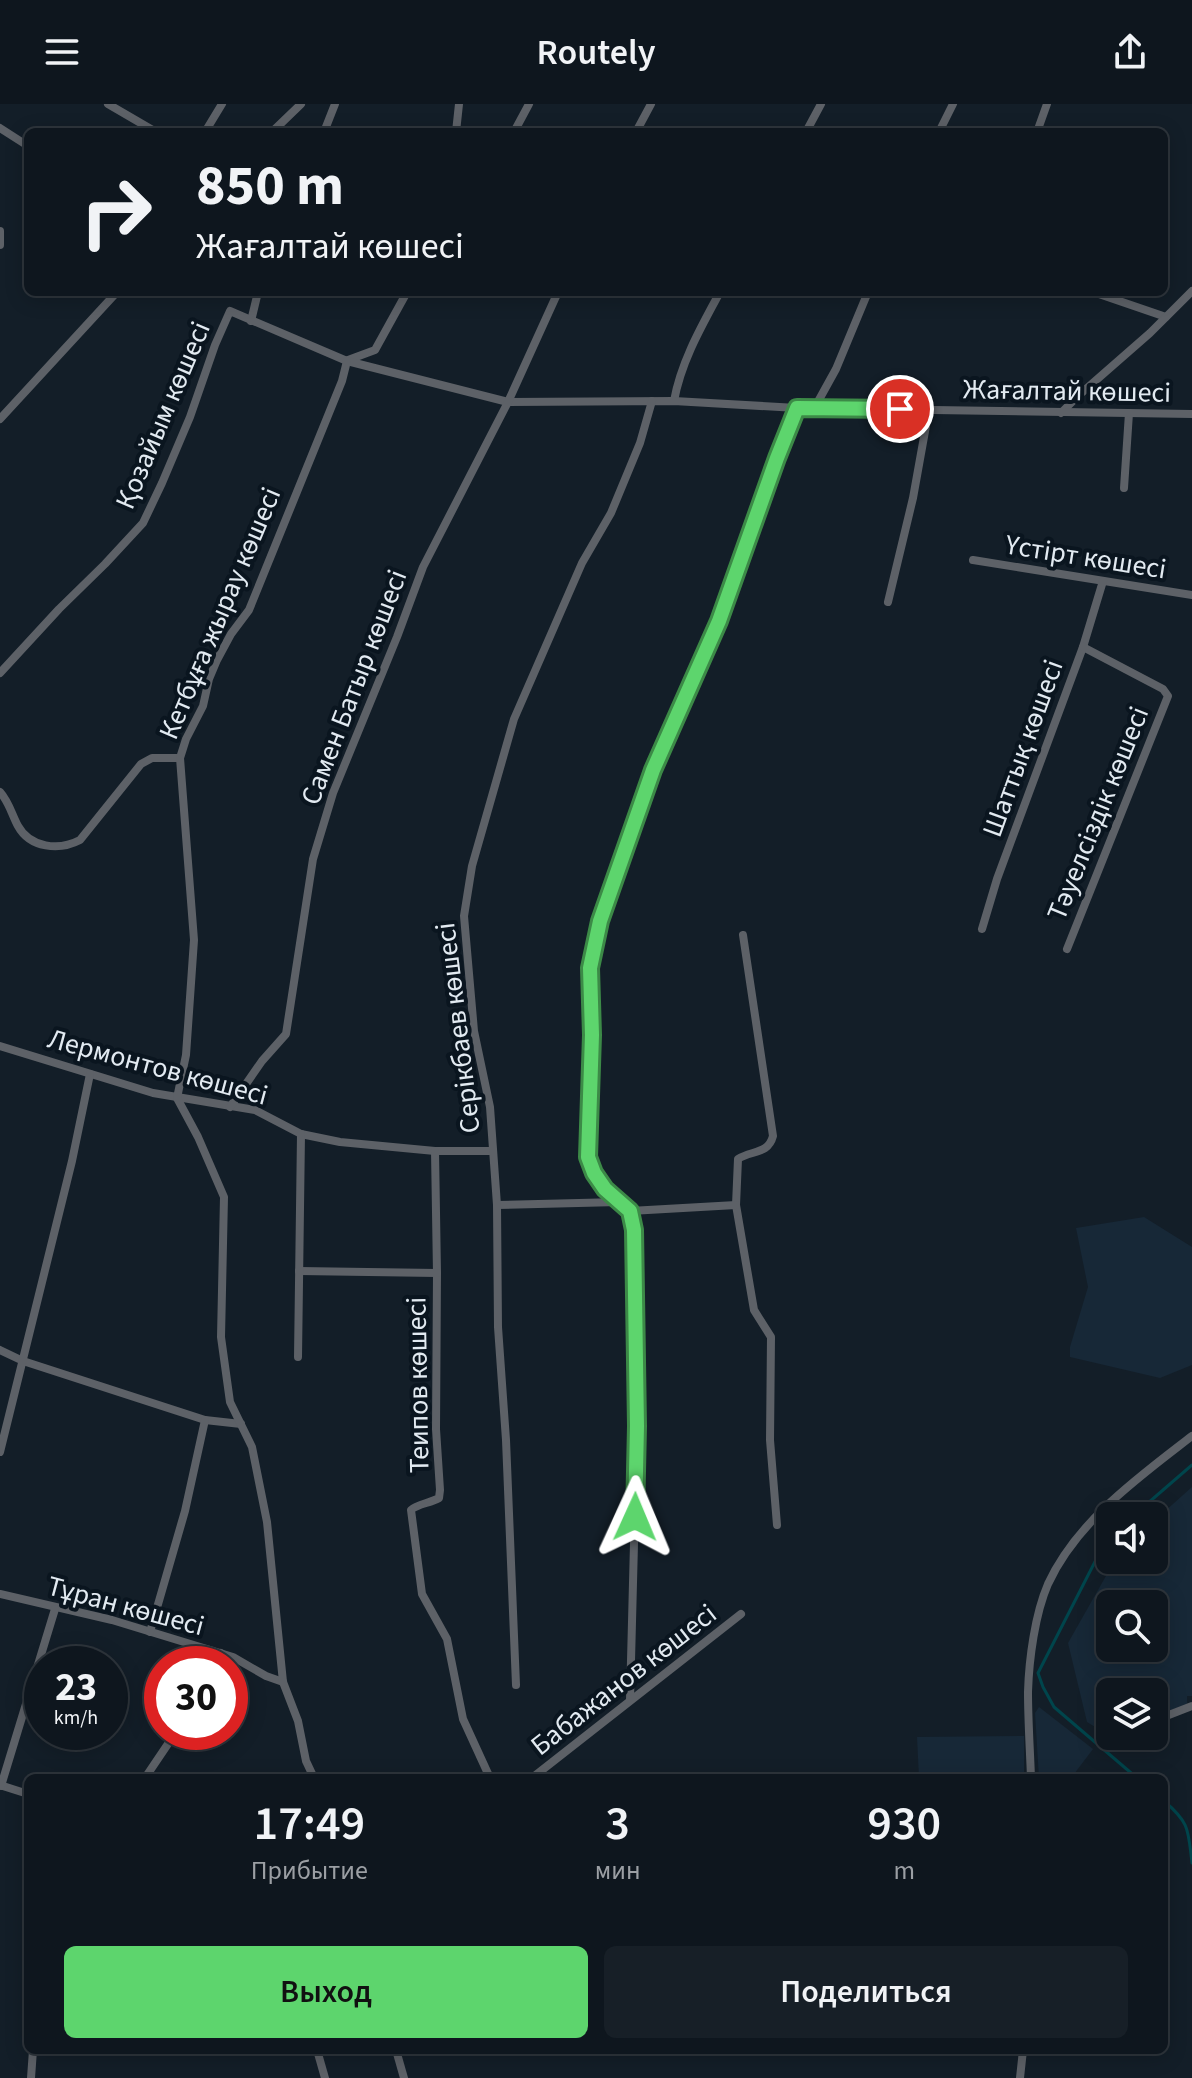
<!DOCTYPE html>
<html lang="ru">
<head>
<meta charset="utf-8">
<style>
  :root { --surface:#0e161e; --page:#171f27; --text:#f1f3f6; --muted:#9b9fa4; --line:#2e353c; --accent:#5dd56d }
  body { margin:0; font-family:"Source Sans 3",sans-serif; background:var(--page); color:var(--text); height:100vh; display:flex; flex-direction:column; font-size:30px; white-space:nowrap }
  * { box-sizing:border-box; margin:0 }
  p { font-size:26px; color:var(--muted) }
  .icon { flex:none; width:44px; height:44px; fill:none; stroke:currentColor; stroke-width:2; stroke-linecap:round; stroke-linejoin:round }
  .map { position:relative; flex:1; overflow:hidden }
  .panel { position:absolute; left:24px; top:1670px; width:1144px; height:280px; display:flex; flex-direction:column; background:var(--surface); border-radius:12px; box-shadow:0 4px 20px #0003,0 0 0 2px var(--line) }
  .panel>* { flex:none }
  .banner { position:absolute; left:24px; top:24px; width:1144px; height:168px; border-radius:12px; box-shadow:0 4px 20px #0003,0 0 0 2px var(--line); background:#0e161e; color:var(--text); overflow:hidden }
  .buttons { position:absolute; left:1096px; top:1398px; display:grid; gap:16px }
  .buttons a { display:grid; place-items:center; width:72px; height:72px; border-radius:12px; background:var(--surface); box-shadow:0 4px 20px #0003,0 0 0 2px var(--line); font-size:40px }
  .speed { position:absolute; left:24px; top:1542px; display:flex; gap:16px; font-size:40px; font-weight:700; text-align:center }
  .speed>* { display:grid; place-content:center; width:104px; height:104px; border-radius:50%; background:var(--surface); box-shadow:0 4px 20px #0003,0 0 0 2px var(--line); line-height:1 }
  .speed small { font-size:20px; font-weight:400 }
  .speed .limit { border:12px solid #d22; background:#fff; color:#111 }
  .pin { position:absolute; display:grid; place-items:center; width:68px; height:68px; color:#fff; margin:-34px; border:4px solid #fff; border-radius:50%; box-shadow:0 2px 8px #0007 }
  .me { position:absolute; width:88px; margin:-44px; rotate:1deg; stroke-linejoin:round; filter:drop-shadow(0 0 6px #0008) }
  .turn { display:flex; align-items:center; gap:28px; height:168px; padding:0 40px; font-size:36px }
  .turn .icon { width:104px; height:104px; stroke-width:2.5 }
  .turn b { display:block; font-size:56px; line-height:68px }
  .eta { display:flex; justify-content:space-evenly; align-items:center; height:136px; text-align:center }
  .eta b { font-size:48px; font-weight:600; line-height:56px }
  .button { display:flex; gap:16px; margin-top:auto; padding:16px 40px }
  .button a { flex:1; height:92px; border-radius:12px; background:var(--accent); color:#111; font-size:32px; font-weight:600; line-height:92px; text-align:center }
  .button a+a { background:var(--page); color:var(--text) }
  header { display:flex; justify-content:space-between; align-items:center; height:104px; padding:0 40px; background:var(--surface); font-size:36px; font-weight:600 }
  .map>svg:first-child { display:block }
  .built { fill:#172837; fill-rule:evenodd }
  .lines { fill:none; stroke-linecap:round; stroke-linejoin:round }
  .stream { stroke:#00454c; stroke-width:3 }
  .street { stroke:#5d6167; stroke-width:8 }
  .route-casing { stroke:#3c8a47; stroke-width:20 }
  .route { stroke:#5dd56d; stroke-width:14 }
  .labels { text-anchor:middle; stroke-width:8; stroke-linejoin:round; paint-order:stroke }
  .street-label { font-size:28px; fill:#e2eaf1; stroke:#0a151f }
</style>
</head>
<body>
<header><svg class="icon" aria-label="menu" viewBox="0 0 24 24"><path d="M4 6h16M4 12h16M4 18h16"/></svg>Routely<svg class="icon" aria-label="share" viewBox="0 0 24 24"><path d="M12 15V3M7 8l5-5 5 5M5 13v7h14v-7"/></svg></header>
<div class="map">
<svg width="1192" height="1974" viewBox="0 0 1192 1974">
  <rect width="100%" height="100%" fill="#131e28"/>
  <g class="built">
    <path d="M 1144,1113 L 1192,1143 L 1192,1261 L 1160,1274 L 1070,1253 L 1070,1243 L 1088,1183 L 1076,1124 Z"/>
    <path d="M 1192,1383 L 1192,1592 L 1187,1592 L 1187,1600 L 1154,1613 L 1154,1588 L 1110,1588 L 1110,1630 L 1108,1631 L 1087,1618 L 1068,1539 L 1115,1456 L 1154,1456 L 1154,1417 ZM 1110,1500 L 1154,1500 L 1154,1544 L 1110,1544 Z"/>
    <path d="M 1039,1603 L 1093,1645 L 1071,1674 L 1039,1674 L 1035,1609 Z"/>
    <path d="M 1024,1632 L 1024,1674 L 919,1674 L 917,1633 Z"/>
  </g>
  <g class="lines">
    <g class="stream">
      <path d="M 1133,1412 L 1192,1361"/>
      <path d="M 1110,1436 L 1102,1444 L 1038,1569 L 1043,1583 L 1054,1603 L 1137,1674"/>
      <path d="M 1164,1697 C 1190,1719 1188,1726 1192,1759"/>
    </g>
    <g class="street">
      <path d="M 108,0 L 156,28"/>
      <path d="M 0,24 L 28,42"/>
      <path d="M 205,28 L 222,0"/>
      <path d="M 272,28 L 301,0"/>
      <path d="M 324,28 L 335,0"/>
      <path d="M 456,28 L 459,0"/>
      <path d="M 514,28 L 529,0"/>
      <path d="M 636,28 L 651,0"/>
      <path d="M 806,28 L 821,0"/>
      <path d="M 939,28 L 953,0"/>
      <path d="M 1037,28 L 1047,0"/>
      <path d="M 0,127 L 0,141"/>
      <path d="M 1093,188 L 1166,213"/>
      <path d="M 251,217 L 258,188"/>
      <path d="M 348,256 L 375,246 L 407,188"/>
      <path d="M 674,297 C 681,258 701,223 720,188"/>
      <path d="M 815,303 L 836,265 L 868,188"/>
      <path d="M 1061,309 L 1078,292 L 1150,229 L 1192,187"/>
      <path d="M 0,315 L 117,188"/>
      <path d="M 1124,384 L 1129,309"/>
      <path d="M 973,456 L 1192,491"/>
      <path d="M 888,498 L 913,394 L 929,305"/>
      <path d="M 0,569 L 59,505 L 105,460 L 143,419 L 162,379 L 190,313 L 215,241 L 230,207 L 347,257 L 508,298 L 674,297 L 797,304 L 1192,310"/>
      <path d="M 0,688 C 9,698 12,711 18,722 C 30,744 59,747 80,736 L 141,660 L 152,654 L 180,654"/>
      <path d="M 982,825 L 997,775 L 1083,543 L 1103,477"/>
      <path d="M 743,831 L 773,1032 C 768,1051 751,1046 738,1055 L 736,1101 L 754,1206 L 771,1233 L 770,1336 L 777,1421"/>
      <path d="M 1067,845 L 1168,592 L 1163,585 L 1083,543"/>
      <path d="M 0,942 L 153,989 L 255,1006 L 301,1030 L 340,1038 L 435,1047 L 493,1047"/>
      <path d="M 230,1003 L 262,957 L 286,930 L 313,755 L 333,689 L 397,533 L 423,463 L 508,298 L 558,188"/>
      <path d="M 435,1047 L 437,1169 L 436,1325 L 440,1386 L 439,1394 C 431,1399 417,1400 411,1406 L 422,1490 L 447,1535 L 463,1615 L 490,1674"/>
      <path d="M 497,1101 L 619,1098"/>
      <path d="M 630,1107 L 736,1101"/>
      <path d="M 299,1167 L 437,1169"/>
      <path d="M 0,1246 L 23,1257 L 205,1316 L 241,1320"/>
      <path d="M 298,1253 L 301,1030"/>
      <path d="M 0,1348 L 72,1057 L 90,970"/>
      <path d="M 0,1490 L 112,1516 L 233,1553 L 266,1572 L 283,1578"/>
      <path d="M 150,1528 L 185,1407 L 205,1316"/>
      <path d="M 215,1560 L 221,1549"/>
      <path d="M 516,1581 L 506,1336 L 498,1223 L 497,1101 L 490,1003 L 474,927 L 464,812 L 472,762 L 514,615 L 582,459 L 611,409 L 640,339 L 652,297"/>
      <path d="M 630,1596 L 637,1322 L 634,1126 L 630,1107 L 605,1085 L 594,1069 L 588,1053 L 592,931 L 590,864 L 600,817 L 653,666 L 719,517 L 777,354 L 797,304"/>
      <path d="M 1161,1614 L 1192,1602"/>
      <path d="M 145,1674 L 176,1628"/>
      <path d="M 314,1674 L 306,1657 L 298,1617 L 283,1578 L 267,1418 L 252,1343 L 230,1298 L 221,1233 L 224,1093 L 198,1033 L 177,994 L 186,951 L 194,836 L 180,654 L 186,635 L 203,602 L 209,575 L 217,556 L 231,530 L 249,506 L 342,277 L 347,257"/>
      <path d="M 532,1674 L 741,1510"/>
      <path d="M 1031,1674 C 1030,1645 1028,1617 1028,1588 C 1029,1555 1035,1510 1048,1480 C 1077,1417 1139,1373 1192,1332"/>
      <path d="M 0,1681 L 28,1690"/>
      <path d="M 1,1682 L 55,1505"/>
      <path d="M 317,1946 L 325,1974"/>
      <path d="M 396,1946 L 404,1974"/>
      <path d="M 31,1974 L 33,1946"/>
      <path d="M 1020,1974 L 1023,1946"/>
    </g>
  </g>
  <g class="lines">
    <g class="route-casing">
      <path id="route" d="M 635,1413 L 637,1322 L 634,1126 L 630,1107 L 605,1085 L 594,1069 L 588,1053 L 592,931 L 590,864 L 600,817 L 653,666 L 719,517 L 777,354 L 797,304 L 900,305"/>
    </g>
    <use href="#route" class="route"/>
  </g>
  <g class="labels">
    <g class="street-label">
      <text transform="translate(1067 286) rotate(1)" y="10">Жағалтай көшесі</text>
      <text transform="translate(162 311) rotate(-67)" y="10">Қозайым көшесі</text>
      <text transform="translate(1086 452) rotate(9)" y="10">Үстірт көшесі</text>
      <text transform="translate(219 509) rotate(-67)" y="10">Кетбұға жырау көшесі</text>
      <text transform="translate(353 583) rotate(-69)" y="10">Самен Батыр көшесі</text>
      <text transform="translate(1022 644) rotate(-70)" y="10">Шаттық көшесі</text>
      <text transform="translate(1097 709) rotate(-68)" y="10">Тәуелсіздік көшесі</text>
      <text transform="translate(457 924) rotate(-97)" y="10">Серікбаев көшесі</text>
      <text transform="translate(158 962) rotate(15)" y="10">Лермонтов көшесі</text>
      <text transform="translate(417 1281) rotate(-91)" y="10">Теипов көшесі</text>
      <text transform="translate(126 1501) rotate(15)" y="10">Тұран көшесі</text>
      <text transform="translate(623 1575) rotate(-38)" y="10">Бабажанов көшесі</text>
    </g>
  </g>
</svg>
<div class="buttons">
<a><svg class="icon" aria-label="sound" viewBox="0 0 24 24"><path d="M4 9h4l5-4v14l-5-4H4zM17 9q2 3 0 6"/></svg></a>
<a><svg class="icon" aria-label="search" viewBox="0 0 24 24"><circle cx="10" cy="10" r="6"/><path d="M15 15l6 6"/></svg></a>
<a><svg class="icon" aria-label="layers" viewBox="0 0 24 24"><path d="M12 4l9 5-9 5-9-5zM3 14l9 5 9-5"/></svg></a>
</div>
<div class="speed"><div>23<small>km/h</small></div><div class="limit">30</div></div>
<div class="pin" style="left:900px;top:305px;background:#d93025"><svg class="icon" aria-label="arrive" viewBox="0 0 24 24"><path d="M6 21V4h12l-3 4 3 4H6"/></svg></div>
<svg class="me" style="left:635px;top:1413px" viewBox="-20 -20 40 40"><path d="M0-17L14 15 0 8-14 15z" fill="#5dd56d" stroke="#fff" stroke-width="4"/></svg>
<div class="banner">
<div class="turn"><svg class="icon" aria-label="right" viewBox="0 0 24 24"><path d="M7 20v-9h11M14 6l5 5-5 5"/></svg><div><b>850 m</b>Жағалтай көшесі</div></div>
</div>
<section class="panel">
<div class="eta">
<div><b>17:49</b><p>Прибытие</p></div>
<div><b>3</b><p>мин</p></div>
<div><b>930</b><p>m</p></div>
</div>
<div class="button"><a>Выход</a><a>Поделиться</a></div>
</section>
</div>
</body>
</html>
